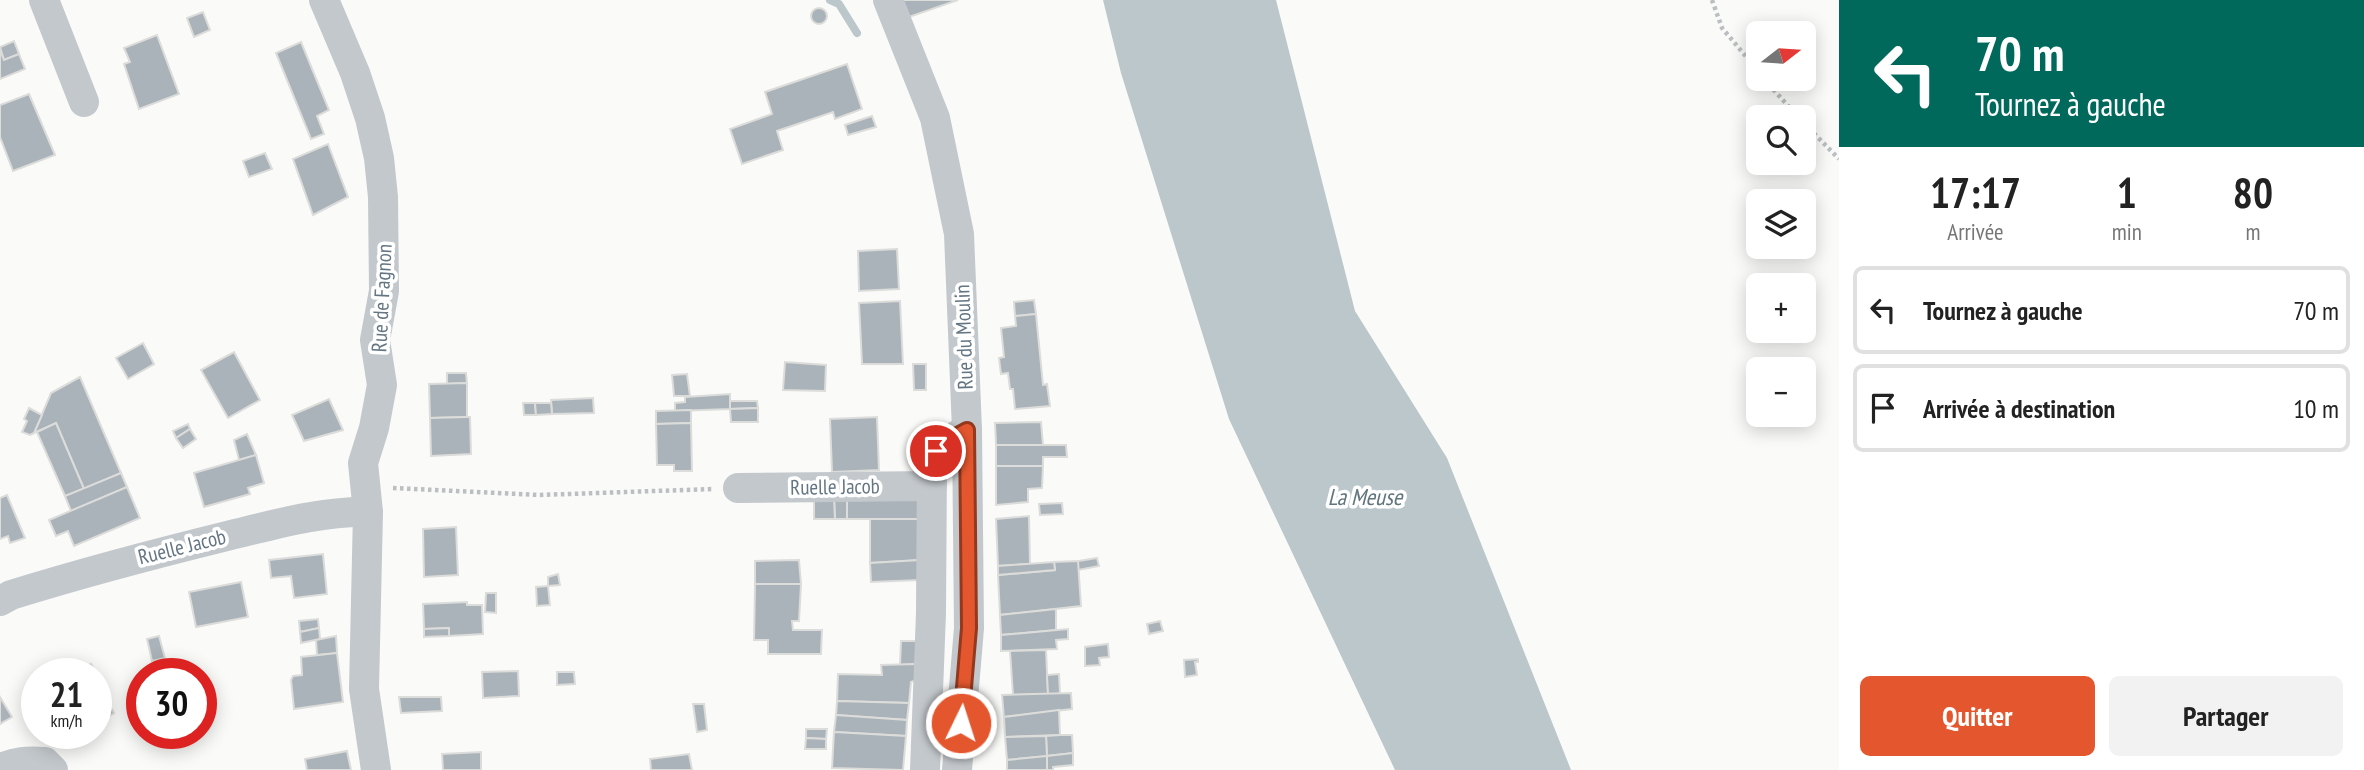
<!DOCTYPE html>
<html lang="fr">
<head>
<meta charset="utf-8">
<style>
  :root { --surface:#fff; --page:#f2f2f2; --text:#222; --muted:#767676; --line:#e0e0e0; --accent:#e4572e }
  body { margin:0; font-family:"PT Sans Narrow",sans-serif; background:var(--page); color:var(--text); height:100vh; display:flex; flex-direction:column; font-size:26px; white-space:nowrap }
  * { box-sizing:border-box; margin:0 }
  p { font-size:23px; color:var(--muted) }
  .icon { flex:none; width:38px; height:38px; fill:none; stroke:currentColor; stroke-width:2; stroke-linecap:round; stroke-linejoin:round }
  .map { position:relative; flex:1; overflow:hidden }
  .panel { display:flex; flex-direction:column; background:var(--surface); width:525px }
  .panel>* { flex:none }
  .top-card { background:#00695c; color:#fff; overflow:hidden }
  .needle { width:46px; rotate:73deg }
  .tools { position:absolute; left:1746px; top:21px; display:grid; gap:14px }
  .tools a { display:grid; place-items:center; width:70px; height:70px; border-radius:10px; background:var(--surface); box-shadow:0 4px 18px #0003; font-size:35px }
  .speed { position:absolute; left:21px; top:658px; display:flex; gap:14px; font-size:35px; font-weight:700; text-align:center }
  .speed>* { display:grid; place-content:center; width:91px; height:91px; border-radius:50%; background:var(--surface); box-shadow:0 4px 18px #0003; line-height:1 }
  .speed small { font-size:18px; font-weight:400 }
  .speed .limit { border:10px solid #d22; background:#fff; color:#111 }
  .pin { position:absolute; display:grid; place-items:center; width:60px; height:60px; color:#fff; margin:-30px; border:4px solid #fff; border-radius:50%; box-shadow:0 2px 7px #0007 }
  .me { position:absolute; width:77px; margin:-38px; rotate:4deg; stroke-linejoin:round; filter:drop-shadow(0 0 5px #0008) }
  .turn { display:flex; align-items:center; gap:24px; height:147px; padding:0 21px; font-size:32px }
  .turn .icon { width:91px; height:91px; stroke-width:2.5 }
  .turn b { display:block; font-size:49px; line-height:60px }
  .eta { display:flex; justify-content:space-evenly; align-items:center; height:119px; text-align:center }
  .eta b { font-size:42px; font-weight:600; line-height:49px }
  .cta { display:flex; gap:14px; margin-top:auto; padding:14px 21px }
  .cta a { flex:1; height:80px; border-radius:10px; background:var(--accent); color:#fff; font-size:28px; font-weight:600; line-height:80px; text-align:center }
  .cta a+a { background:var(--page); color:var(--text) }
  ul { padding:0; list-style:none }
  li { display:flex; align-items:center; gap:21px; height:88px; margin:0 14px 10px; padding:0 7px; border:4px solid var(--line); border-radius:10px }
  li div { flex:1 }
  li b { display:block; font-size:26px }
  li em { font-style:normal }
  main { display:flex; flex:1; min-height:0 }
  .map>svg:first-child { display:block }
  .water { fill:#bbc7cb }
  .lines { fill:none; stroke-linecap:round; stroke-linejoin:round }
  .stream { stroke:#bbc7cb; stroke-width:8 }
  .building { fill:#aab3b9; stroke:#dcdcda; stroke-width:2 }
  .path { stroke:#bbbfc2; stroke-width:4.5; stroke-dasharray:3.5 3.5; stroke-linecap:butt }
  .minor { stroke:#c3c8cc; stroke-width:30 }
  .route-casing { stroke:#94391e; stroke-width:18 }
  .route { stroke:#e4572e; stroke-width:12 }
  .labels { text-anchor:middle; stroke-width:7; stroke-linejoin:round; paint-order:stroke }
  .street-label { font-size:21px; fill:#657683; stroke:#fff }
  .water-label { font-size:23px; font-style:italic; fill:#60757c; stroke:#fff }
</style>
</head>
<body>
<main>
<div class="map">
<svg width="1839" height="770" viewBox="0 0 1839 770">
  <rect width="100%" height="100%" fill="#fafaf8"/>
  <path class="water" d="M 1103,0 L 1276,0 L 1355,311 L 1447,458 L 1571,770 L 1395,770 L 1229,419 L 1121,73 Z"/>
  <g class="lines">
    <path class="stream" d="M 830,0 L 839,4 L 857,33"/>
  </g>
  <g class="building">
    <path d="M 900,0 L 958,0 L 906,18 Z"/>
    <circle cx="819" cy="16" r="8"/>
    <path d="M 203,12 L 210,30 L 194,37 L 187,18 Z"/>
    <path d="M 157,35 L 179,94 L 139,109 L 124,64 L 130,62 L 124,48 Z"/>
    <path d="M 14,41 L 19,54 L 4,60 L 0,47 Z"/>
    <path d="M 301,42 L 329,110 L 317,116 L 324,134 L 311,139 L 276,53 Z"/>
    <path d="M 0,50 L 4,60 L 19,54 L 25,69 L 0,79 Z"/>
    <path d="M 847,64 L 862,109 L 835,119 L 833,112 L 777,131 L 783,150 L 742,164 L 730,129 L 772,114 L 765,92 Z"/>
    <path d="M 29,94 L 55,155 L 13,171 L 0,137 L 0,105 Z"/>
    <path d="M 872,116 L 876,127 L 848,135 L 845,125 Z"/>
    <path d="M 328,144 L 348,197 L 313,215 L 293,159 Z"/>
    <path d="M 265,153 L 272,169 L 249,177 L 243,161 Z"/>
    <path d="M 897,249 L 899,289 L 859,291 L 858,251 Z"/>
    <path d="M 1034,300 L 1036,314 L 1015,316 L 1014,302 Z"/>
    <path d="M 900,301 L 903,364 L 862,364 L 859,303 Z"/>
    <path d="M 1036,314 L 1043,385 L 1047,384 L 1050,406 L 1015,409 L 1013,389 L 1010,389 L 1008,373 L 1001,374 L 999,358 L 1004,357 L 1001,328 L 1016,326 L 1015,316 Z"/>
    <path d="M 143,343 L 154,364 L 128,379 L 116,358 Z"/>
    <path d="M 234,352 L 260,400 L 228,418 L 201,370 Z"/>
    <path d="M 785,362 L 826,365 L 825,391 L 783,390 Z"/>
    <path d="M 913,364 L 926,364 L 926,390 L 914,390 Z"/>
    <path d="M 447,373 L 466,373 L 467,383 L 447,384 Z"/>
    <path d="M 687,374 L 690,396 L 674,396 L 672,375 Z"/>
    <path d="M 80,377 L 121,473 L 84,489 L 56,423 L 34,433 L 51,393 Z"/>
    <path d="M 467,383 L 467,417 L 430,418 L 429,384 Z"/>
    <path d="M 730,394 L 730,409 L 675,411 L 675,403 L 685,402 L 685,397 Z"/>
    <path d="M 593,398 L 594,413 L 552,414 L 551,400 Z"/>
    <path d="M 329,399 L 343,430 L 304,441 L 292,415 Z"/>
    <path d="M 730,401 L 757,401 L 758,408 L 730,409 Z"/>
    <path d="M 523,403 L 535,403 L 536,415 L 524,415 Z"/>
    <path d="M 535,403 L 551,403 L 552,414 L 536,415 Z"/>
    <path d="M 29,408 L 42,415 L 34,433 L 30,435 L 22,432 L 27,421 L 24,419 Z"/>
    <path d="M 758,408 L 758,422 L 731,422 L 730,409 Z"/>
    <path d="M 691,410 L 691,423 L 656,424 L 656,411 Z"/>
    <path d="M 467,417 L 470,417 L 471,454 L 431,456 L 430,418 Z"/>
    <path d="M 877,417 L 879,470 L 832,472 L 830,419 Z"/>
    <path d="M 1041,422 L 1043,445 L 996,445 L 995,423 Z"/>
    <path d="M 56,423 L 84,489 L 65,496 L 37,432 Z"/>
    <path d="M 691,423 L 692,471 L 674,471 L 674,465 L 657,465 L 656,424 Z"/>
    <path d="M 188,424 L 190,429 L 176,438 L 173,431 Z"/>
    <path d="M 190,429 L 196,439 L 183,448 L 176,438 Z"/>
    <path d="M 247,434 L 256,455 L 239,460 L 234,440 Z"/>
    <path d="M 996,445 L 1066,445 L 1067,457 L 1043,457 L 1043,466 L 996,466 Z"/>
    <path d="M 256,455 L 264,483 L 248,488 L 250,494 L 204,507 L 194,473 Z"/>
    <path d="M 996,466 L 1043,466 L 1042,488 L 1028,489 L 1028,502 L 996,505 Z"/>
    <path d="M 121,473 L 127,487 L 71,511 L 65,496 Z"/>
    <path d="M 127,487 L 140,518 L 74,546 L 68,531 L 56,536 L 49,520 Z"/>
    <path d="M 7,495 L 25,538 L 10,543 L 8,536 L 0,539 L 0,498 Z"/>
    <path d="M 834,498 L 847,498 L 847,519 L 835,519 Z"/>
    <path d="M 834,498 L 835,519 L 814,519 L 814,499 Z"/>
    <rect x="847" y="498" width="73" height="21"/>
    <path d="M 1062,503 L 1063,514 L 1040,515 L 1039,504 Z"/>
    <path d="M 1029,516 L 1030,564 L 998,566 L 996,519 Z"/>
    <path d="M 870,519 L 920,519 L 920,560 L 870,563 Z"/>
    <path d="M 456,527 L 458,575 L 424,577 L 423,529 Z"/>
    <path d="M 323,554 L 327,594 L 294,598 L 291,576 L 271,578 L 269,560 Z"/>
    <path d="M 1097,558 L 1099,566 L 1078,570 L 1078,561 Z"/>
    <path d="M 799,560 L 801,584 L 755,584 L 755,561 Z"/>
    <path d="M 920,560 L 920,580 L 871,582 L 870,563 Z"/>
    <path d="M 1078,561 L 1081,606 L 1000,615 L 998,575 L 1055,570 L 1054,562 Z"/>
    <path d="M 1054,562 L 1055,570 L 998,575 L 998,566 Z"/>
    <path d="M 558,574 L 560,585 L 548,586 L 548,577 Z"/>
    <path d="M 241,582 L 248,617 L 196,627 L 189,592 Z"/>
    <path d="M 755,584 L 801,584 L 799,621 L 792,621 L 793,630 L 822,630 L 821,654 L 768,654 L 768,640 L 754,640 Z"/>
    <path d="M 548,586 L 550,605 L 537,606 L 536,587 Z"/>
    <path d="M 486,593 L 496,593 L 496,613 L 485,612 Z"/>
    <path d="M 467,602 L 467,605 L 482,605 L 483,634 L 449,636 L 449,628 L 424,629 L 423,604 Z"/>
    <path d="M 1056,609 L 1056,630 L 1001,635 L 1000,615 Z"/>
    <path d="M 318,619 L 319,628 L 300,632 L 299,621 Z"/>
    <path d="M 1160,621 L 1163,631 L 1149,634 L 1147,624 Z"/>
    <path d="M 319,628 L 320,639 L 301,643 L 300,632 Z"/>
    <path d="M 449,628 L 449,636 L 424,637 L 424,629 Z"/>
    <path d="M 1068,629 L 1068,639 L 1056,640 L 1057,649 L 1001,651 L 1001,635 Z"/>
    <path d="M 159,636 L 165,658 L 152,661 L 147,639 Z"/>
    <path d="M 336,636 L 337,653 L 317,655 L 316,640 Z"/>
    <path d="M 901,641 L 918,641 L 916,664 L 900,665 Z"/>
    <path d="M 1108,644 L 1109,657 L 1099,658 L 1100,665 L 1085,666 L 1085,647 Z"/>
    <path d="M 1046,650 L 1048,694 L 1013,695 L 1010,651 Z"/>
    <path d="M 337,653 L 343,702 L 294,709 L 291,680 L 293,676 L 302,675 L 301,657 Z"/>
    <path d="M 1198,659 L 1198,662 L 1195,662 L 1197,675 L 1185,677 L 1184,660 Z"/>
    <path d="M 91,664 L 110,696 L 105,698 L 114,713 L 96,724 L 96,674 L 75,674 Z"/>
    <path d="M 916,664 L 916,680 L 911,682 L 909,703 L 837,701 L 838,674 L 882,675 L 881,665 Z"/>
    <path d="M 518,671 L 519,696 L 483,698 L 482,672 Z"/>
    <path d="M 557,672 L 574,672 L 575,684 L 557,685 Z"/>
    <path d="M 1059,674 L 1060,694 L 1048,694 L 1047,675 Z"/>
    <path d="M 1071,693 L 1072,709 L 1004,717 L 1002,695 Z"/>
    <path d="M 0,697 L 12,717 L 0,724 Z"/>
    <path d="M 399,697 L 441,697 L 442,711 L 401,713 Z"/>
    <path d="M 837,701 L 909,703 L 907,720 L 836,715 Z"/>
    <path d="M 693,704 L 704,704 L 707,730 L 697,732 Z"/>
    <path d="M 1059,710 L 1060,735 L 1005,737 L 1004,717 Z"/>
    <path d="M 836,715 L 907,720 L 906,736 L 834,732 Z"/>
    <path d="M 806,729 L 827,729 L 826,739 L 806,738 Z"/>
    <path d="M 834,732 L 906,736 L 903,770 L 832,768 Z"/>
    <path d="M 1060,735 L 1072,735 L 1073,753 L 1047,756 L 1046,736 Z"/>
    <path d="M 1046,736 L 1047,756 L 1007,760 L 1005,737 Z"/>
    <path d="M 806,738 L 826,739 L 826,749 L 805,749 Z"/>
    <path d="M 347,751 L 351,770 L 307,770 L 305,759 Z"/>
    <path d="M 481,752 L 481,770 L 443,770 L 442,754 Z"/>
    <path d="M 1073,753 L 1073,765 L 1053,767 L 1053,770 L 1047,770 L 1047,756 Z"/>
    <path d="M 689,754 L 692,770 L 651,770 L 650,759 Z"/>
    <path d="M 1047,756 L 1047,770 L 1007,770 L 1007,760 Z"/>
  </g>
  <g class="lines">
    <g class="path">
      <path d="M 1712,0 L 1722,28 L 1759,72"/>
      <path d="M 1764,79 L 1798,117"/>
      <path d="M 1804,123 L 1839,159"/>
      <path d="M 393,488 L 539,495 L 713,489"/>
    </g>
    <g class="minor">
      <path d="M 44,0 L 84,102"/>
      <path d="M 324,0 L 355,73 L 370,118 L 379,158 L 383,197 L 384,291 L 375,340 L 382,385 L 374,428 L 363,463 L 368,512 L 364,689 L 376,770"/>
      <path d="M 888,0 L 935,118 L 959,234 L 967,430 L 969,628 L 957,770"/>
      <path d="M 738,488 L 932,486"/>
      <path d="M 0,601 L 11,595 C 82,573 154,554 227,536 C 273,525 320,511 368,512"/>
      <path d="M 0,769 C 14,761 28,761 45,762 L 53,770"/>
      <path d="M 925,770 L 931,613 L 932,462 C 939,444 950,439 967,430"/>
    </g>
  </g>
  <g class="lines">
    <g class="route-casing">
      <path id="route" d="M 936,451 L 943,443 L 967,430 L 969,628 L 961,723"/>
    </g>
    <use href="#route" class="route"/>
  </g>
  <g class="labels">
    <g class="street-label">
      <text transform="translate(382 298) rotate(-87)" y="7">Rue de Fagnon</text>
      <text transform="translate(964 337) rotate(-92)" y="7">Rue du Moulin</text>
      <text transform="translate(835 487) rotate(-1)" y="7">Ruelle Jacob</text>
      <text transform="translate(182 547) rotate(-14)" y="7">Ruelle Jacob</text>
    </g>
    <g class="water-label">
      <text x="1365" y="505">La Meuse</text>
    </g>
  </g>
</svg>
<div class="tools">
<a><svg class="needle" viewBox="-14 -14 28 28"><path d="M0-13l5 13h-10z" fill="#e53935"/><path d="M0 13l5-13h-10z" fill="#767676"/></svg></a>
<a><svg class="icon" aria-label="search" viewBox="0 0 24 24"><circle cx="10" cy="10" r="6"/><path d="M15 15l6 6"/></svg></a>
<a><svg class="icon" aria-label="layers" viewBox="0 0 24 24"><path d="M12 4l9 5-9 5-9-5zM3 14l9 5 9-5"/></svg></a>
<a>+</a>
<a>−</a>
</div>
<div class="speed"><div>21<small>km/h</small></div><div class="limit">30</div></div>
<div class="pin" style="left:936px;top:451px;background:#d93025"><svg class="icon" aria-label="arrive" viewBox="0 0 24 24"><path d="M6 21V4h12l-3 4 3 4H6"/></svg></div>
<svg class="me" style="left:961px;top:723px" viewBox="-20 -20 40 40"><circle r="17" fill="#e4572e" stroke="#fff" stroke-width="3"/><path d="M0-11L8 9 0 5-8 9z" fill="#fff"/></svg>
</div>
<section class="panel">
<div class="top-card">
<div class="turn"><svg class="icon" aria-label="left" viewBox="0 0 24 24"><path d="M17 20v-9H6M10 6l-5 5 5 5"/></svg><div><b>70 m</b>Tournez à gauche</div></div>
</div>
<div class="eta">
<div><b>17:17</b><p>Arrivée</p></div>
<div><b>1</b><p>min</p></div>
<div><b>80</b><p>m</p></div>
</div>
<ul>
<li><svg class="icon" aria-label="left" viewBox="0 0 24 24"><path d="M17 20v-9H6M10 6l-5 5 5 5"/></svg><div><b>Tournez à gauche</b></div><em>70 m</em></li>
<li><svg class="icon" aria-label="arrive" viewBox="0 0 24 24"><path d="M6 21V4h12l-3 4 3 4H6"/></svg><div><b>Arrivée à destination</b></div><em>10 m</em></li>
</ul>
<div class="cta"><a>Quitter</a><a>Partager</a></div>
</section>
</main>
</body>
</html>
